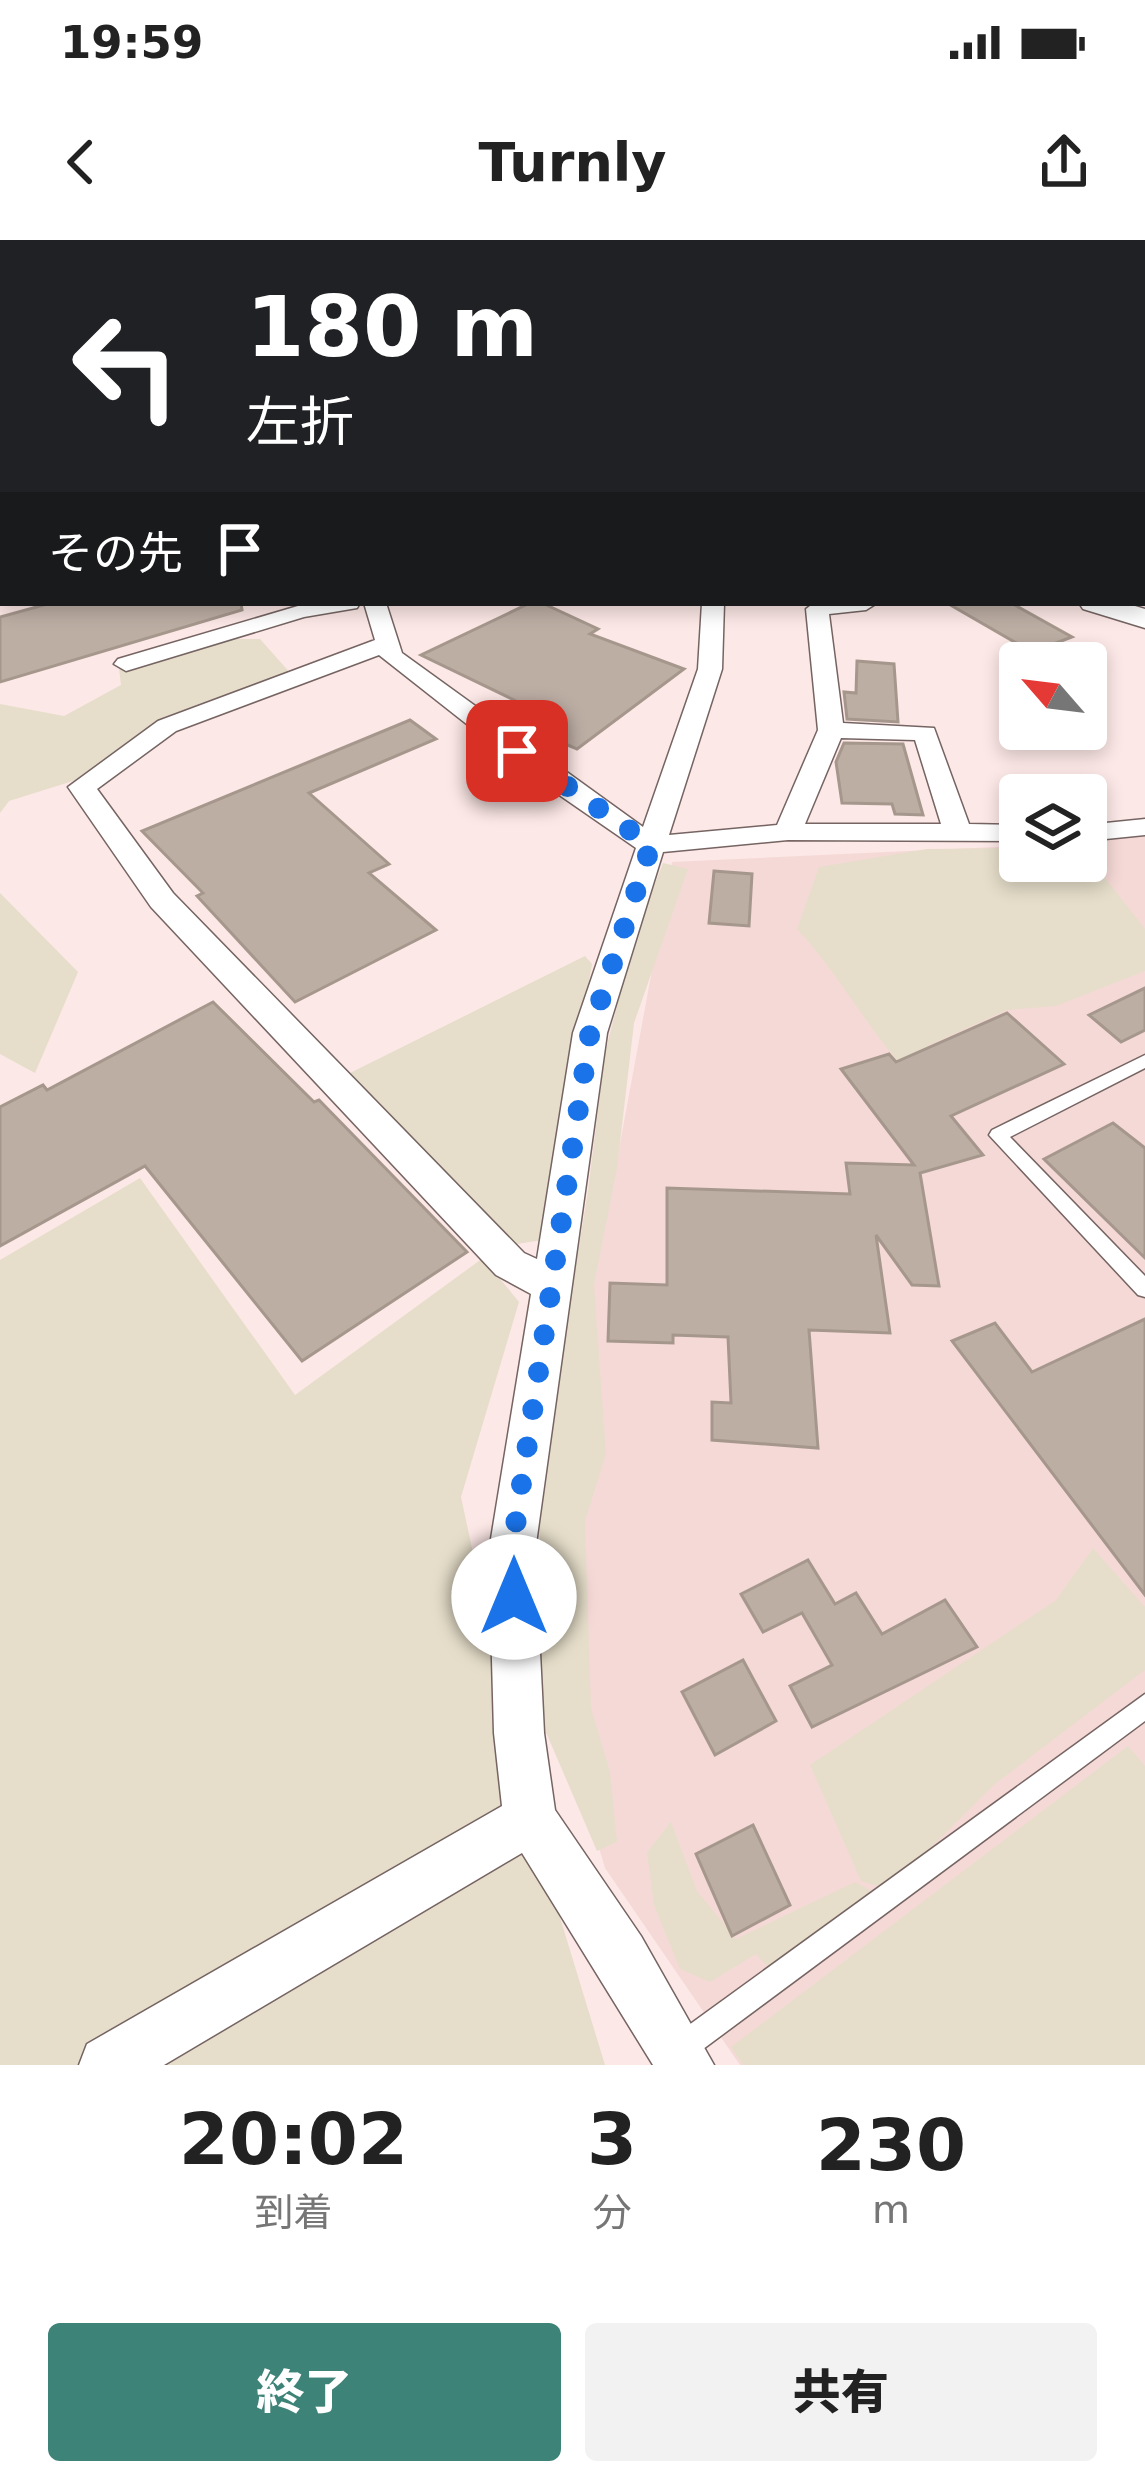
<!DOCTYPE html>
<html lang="ja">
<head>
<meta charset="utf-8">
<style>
  :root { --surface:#fff; --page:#f2f2f2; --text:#222; --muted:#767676; --accent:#3e8378 }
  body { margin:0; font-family:"DejaVu Sans","Noto Sans JP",sans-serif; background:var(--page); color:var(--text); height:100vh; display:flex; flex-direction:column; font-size:45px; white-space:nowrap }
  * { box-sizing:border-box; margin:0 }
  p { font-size:39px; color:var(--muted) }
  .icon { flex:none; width:66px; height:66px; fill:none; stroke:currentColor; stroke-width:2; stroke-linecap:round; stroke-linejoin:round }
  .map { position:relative; height:1825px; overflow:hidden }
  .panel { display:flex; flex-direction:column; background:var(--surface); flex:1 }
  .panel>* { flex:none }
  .guide { position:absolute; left:0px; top:0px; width:1146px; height:366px; box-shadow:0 6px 18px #0003; background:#202124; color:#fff; overflow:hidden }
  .needle { width:78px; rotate:298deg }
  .buttons { position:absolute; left:999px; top:402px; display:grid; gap:24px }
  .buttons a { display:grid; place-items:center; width:108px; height:108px; border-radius:12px; background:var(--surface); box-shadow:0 6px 18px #0003; font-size:60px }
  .pin { position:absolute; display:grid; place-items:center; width:102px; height:102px; color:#fff; margin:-51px; border-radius:24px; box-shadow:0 6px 18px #0006 }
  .me { position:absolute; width:132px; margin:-66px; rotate:0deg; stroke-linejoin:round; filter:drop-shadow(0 0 9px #0008) }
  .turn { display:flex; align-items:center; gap:42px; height:252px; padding:0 48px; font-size:54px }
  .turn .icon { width:156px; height:156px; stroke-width:2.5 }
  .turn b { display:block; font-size:84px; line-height:102px }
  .then { display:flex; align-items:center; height:114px; padding:0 48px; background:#0003; gap:24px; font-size:45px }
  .eta { display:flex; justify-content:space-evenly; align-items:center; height:204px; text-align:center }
  .eta b { font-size:72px; font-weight:800; line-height:84px }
  .button { display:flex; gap:24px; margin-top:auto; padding:24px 48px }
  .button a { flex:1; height:138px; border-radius:12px; background:var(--accent); color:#fff; font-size:48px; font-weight:800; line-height:138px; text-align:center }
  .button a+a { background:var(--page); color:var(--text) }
  .status { display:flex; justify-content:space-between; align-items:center; height:84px; padding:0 60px; background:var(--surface); direction:ltr }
  .status svg { height:33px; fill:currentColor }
  header { display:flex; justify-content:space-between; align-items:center; height:156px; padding:0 48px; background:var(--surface); font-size:54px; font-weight:800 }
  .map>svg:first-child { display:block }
  .built { fill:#f5d9d6 }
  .green { fill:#e6deca }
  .building { fill:#bdaea4; stroke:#a6978d; stroke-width:3 }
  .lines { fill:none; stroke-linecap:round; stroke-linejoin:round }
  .lane-casing { stroke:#756462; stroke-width:3 }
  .street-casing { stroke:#756462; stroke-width:3 }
  .secondary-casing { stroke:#756462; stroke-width:3 }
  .lane { fill:#fff; fill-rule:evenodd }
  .street { fill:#fff; fill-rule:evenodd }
  .secondary { fill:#fff; fill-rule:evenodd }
  .route { stroke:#1a73e8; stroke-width:21; stroke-dasharray:0 37.8 }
</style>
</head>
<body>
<div class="status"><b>19:59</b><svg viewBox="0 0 49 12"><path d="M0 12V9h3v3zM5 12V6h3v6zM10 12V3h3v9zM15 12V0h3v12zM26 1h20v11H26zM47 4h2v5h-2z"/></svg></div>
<header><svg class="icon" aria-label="back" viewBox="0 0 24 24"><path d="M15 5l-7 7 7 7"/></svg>Turnly<svg class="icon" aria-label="share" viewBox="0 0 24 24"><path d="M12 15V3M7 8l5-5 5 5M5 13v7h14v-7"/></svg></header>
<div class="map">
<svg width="1145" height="1825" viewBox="0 0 1145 1825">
  <rect width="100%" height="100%" fill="#fce8e6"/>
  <path class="built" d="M 1145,585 L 1145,1825 L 740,1825 L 605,1628 L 532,1380 L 672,622 L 1020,606 L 1020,621 L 1086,621 L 1086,595 Z"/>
  <g class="green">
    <path d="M 232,399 L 260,399 L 292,435 L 166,478 L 76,540 L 9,561 L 0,573 L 0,464 L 64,476 L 121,445 L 119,429 Z"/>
    <path d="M 1020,608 L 1020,621 L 1072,621 L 1106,639 L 1145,689 L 1145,731 L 1056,766 L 1007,770 L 927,806 L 946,823 L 914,839 C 869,793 841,736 797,689 L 819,627 L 927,609 Z"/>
    <path d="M 663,623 L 688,629 L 634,783 L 617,928 L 594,1045 L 606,1214 L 585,1281 L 591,1468 L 610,1532 L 617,1602 L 597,1611 L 542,1483 L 539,1249 L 588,951 L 605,813 L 634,698 Z"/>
    <path d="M 0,653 L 78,732 L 35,833 L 0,814 Z"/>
    <path d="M 585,716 L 592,724 L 542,1000 L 505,1006 L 346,835 Z"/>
    <path d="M 140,938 L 295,1155 L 483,1018 L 519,1062 L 461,1257 L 530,1579 L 605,1825 L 0,1825 L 0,1020 Z"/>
    <path d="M 1093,1308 L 1145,1367 L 1145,1430 L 995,1544 L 889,1649 L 861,1641 L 810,1525 L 1056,1360 Z"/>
    <path d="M 1128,1506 L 1145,1526 L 1145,1825 L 743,1825 L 731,1807 Z"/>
    <path d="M 671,1582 L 697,1651 L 736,1699 L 855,1642 L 884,1658 L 777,1737 L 756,1714 L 710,1742 L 680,1729 L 654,1665 L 647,1612 Z"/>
  </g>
  <g class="building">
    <path d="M 51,363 L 241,363 L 242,370 L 0,442 L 0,377 Z"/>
    <path d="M 530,363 L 542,363 L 598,389 L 590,394 L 684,429 L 577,509 L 525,487 L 543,474 L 421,415 Z"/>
    <path d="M 947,363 L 1011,363 L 1072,397 L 1032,412 Z"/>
    <path d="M 857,421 L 894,424 L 898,482 L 847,479 L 844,452 L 856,453 Z"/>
    <path d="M 410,480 L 436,499 L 309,553 L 389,624 L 369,633 L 436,690 L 295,762 L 197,656 L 203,653 L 142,591 Z"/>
    <path d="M 844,503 L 903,504 L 923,575 L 895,574 L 892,564 L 842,563 L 836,522 Z"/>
    <path d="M 714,631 L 752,634 L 749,686 L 709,683 Z"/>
    <path d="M 1145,748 L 1145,790 L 1121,802 L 1089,775 Z"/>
    <path d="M 213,762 L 314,862 L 319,860 L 467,1012 L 302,1121 L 145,926 L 0,1006 L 0,867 L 43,845 L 47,850 Z"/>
    <path d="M 1007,773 L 1064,824 L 951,876 L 983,915 L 920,933 L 939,1046 L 912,1045 L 876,995 L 890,1093 L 809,1090 L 818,1208 L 712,1200 L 712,1162 L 731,1163 L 728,1097 L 673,1095 L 673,1103 L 608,1101 L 610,1043 L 667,1045 L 667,948 L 850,954 L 846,923 L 914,925 L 841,829 L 889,814 L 896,822 Z"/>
    <path d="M 1113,883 L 1145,908 L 1145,1018 L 1044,919 Z"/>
    <path d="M 1145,1079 L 1145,1355 L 952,1101 L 995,1083 L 1032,1132 Z"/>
    <path d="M 808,1320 L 835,1364 L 856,1353 L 882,1394 L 945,1360 L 977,1407 L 812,1487 L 790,1446 L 832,1425 L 802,1373 L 763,1392 L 741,1354 Z"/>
    <path d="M 743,1420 L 776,1481 L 715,1515 L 682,1452 Z"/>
    <path d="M 753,1585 L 790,1665 L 732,1696 L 696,1614 Z"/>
  </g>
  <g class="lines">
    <g class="lane-casing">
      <g id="lane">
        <rect x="1143" y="12" width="2" height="4"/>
        <path d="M 1145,815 L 1145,828 L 1010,897 L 1145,1036 L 1145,1057 L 1138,1055 L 989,895 L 992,890 Z"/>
        <path d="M 1145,1454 L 1145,1481 L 691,1818 L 681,1822 L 671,1818 L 667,1808 L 671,1798 Z"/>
      </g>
    </g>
    <g class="street-casing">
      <g id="street">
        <path d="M 865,0 L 888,0 L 863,3 Z"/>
        <path d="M 913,0 L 936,0 L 939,3 L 916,3 Z"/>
        <rect x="1143" y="45" width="2" height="8"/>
        <rect x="0" y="125" width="3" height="10"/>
        <rect x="1143" y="137" width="2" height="11"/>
        <rect x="1143" y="187" width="2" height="12"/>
        <path d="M 3,205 L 3,218 L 0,219 L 0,206 Z"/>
        <path d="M 0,279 L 3,280 L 3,292 L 0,291 Z"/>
        <path d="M 308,363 L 360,363 L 357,368 L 304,377 L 126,431 L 114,424 L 118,419 Z"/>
        <path d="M 364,363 L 386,363 L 402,413 L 643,587 L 698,429 L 702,363 L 724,363 L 722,429 L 669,595 L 777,585 L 818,490 L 806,369 L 814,363 L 877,363 L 866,370 L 829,374 L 843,483 L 934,488 L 969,584 L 1020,585 L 1020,601 L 788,600 L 663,612 L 607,793 L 535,1311 L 544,1493 L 555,1570 L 641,1696 L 714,1825 L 653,1825 L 522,1613 L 164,1825 L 79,1825 L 87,1804 L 502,1566 L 494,1493 L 489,1311 L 531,1054 L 496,1035 L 151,667 L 68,547 L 158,481 L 375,400 ZM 379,415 L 539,541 L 636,608 L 573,793 L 537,1019 L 524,1013 L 173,653 L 97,549 L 176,491 ZM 841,498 L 915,500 L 941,584 L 805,584 Z"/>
        <path d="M 1145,579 L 1145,595 L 1086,601 L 1086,585 Z"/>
      </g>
    </g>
    <g class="secondary-casing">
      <g id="secondary">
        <path d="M 0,0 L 20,0 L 0,7 Z"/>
        <path d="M 1079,363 L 1125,363 L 1145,369 L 1145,388 L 1083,369 Z"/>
      </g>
    </g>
    <use href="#lane" class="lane"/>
    <use href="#street" class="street"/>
    <use href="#secondary" class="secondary"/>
  </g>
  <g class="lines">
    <path class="route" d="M 514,1357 L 512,1311 L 518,1267 L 590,793 L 651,605 L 517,511"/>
  </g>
</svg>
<div class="buttons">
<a><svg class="needle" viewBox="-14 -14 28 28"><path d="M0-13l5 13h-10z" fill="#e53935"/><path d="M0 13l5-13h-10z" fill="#767676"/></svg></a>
<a><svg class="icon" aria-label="layers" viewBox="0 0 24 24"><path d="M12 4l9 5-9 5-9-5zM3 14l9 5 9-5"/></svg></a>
</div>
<div class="pin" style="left:517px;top:511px;background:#d93025"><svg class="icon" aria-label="arrive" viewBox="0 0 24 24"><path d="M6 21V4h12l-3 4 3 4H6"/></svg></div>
<svg class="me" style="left:514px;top:1357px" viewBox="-20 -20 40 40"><circle r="19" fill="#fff"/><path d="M0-13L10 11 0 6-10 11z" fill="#1a73e8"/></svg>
<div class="guide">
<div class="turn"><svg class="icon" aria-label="left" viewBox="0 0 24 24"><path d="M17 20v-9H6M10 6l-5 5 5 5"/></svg><div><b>180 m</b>左折</div></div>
<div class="then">その先<svg class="icon" aria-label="arrive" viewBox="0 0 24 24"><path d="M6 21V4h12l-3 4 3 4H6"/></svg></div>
</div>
</div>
<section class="panel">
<div class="eta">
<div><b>20:02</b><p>到着</p></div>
<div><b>3</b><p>分</p></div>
<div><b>230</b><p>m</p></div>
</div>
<div class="button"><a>終了</a><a>共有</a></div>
</section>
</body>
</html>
